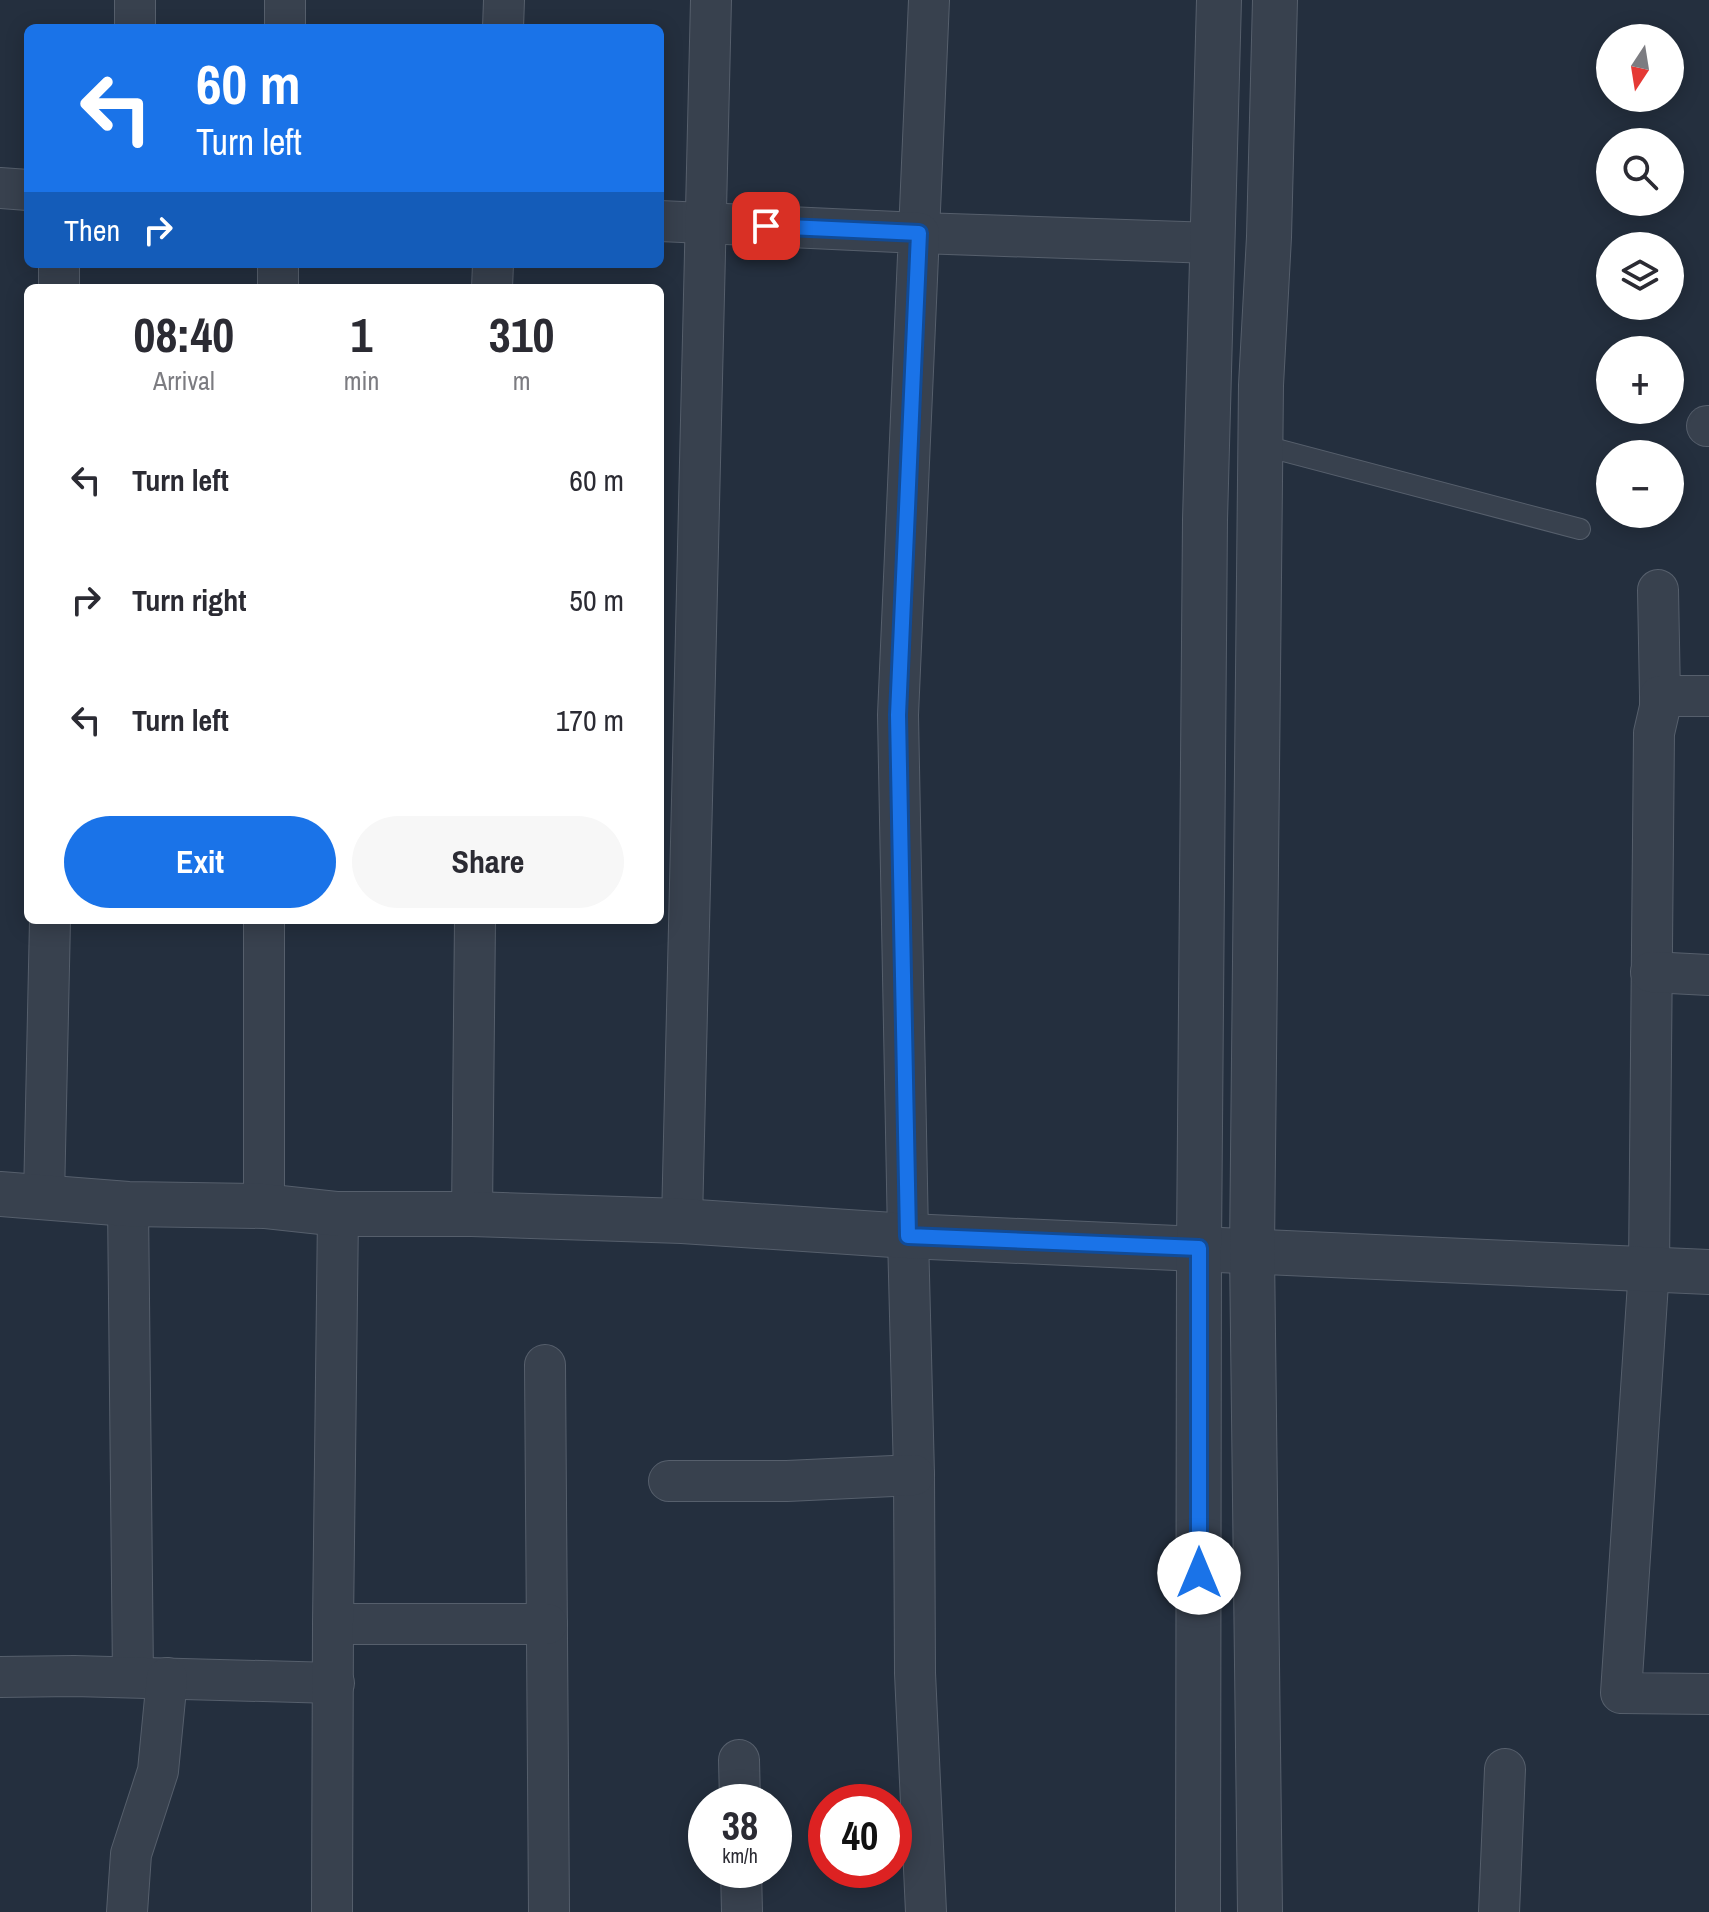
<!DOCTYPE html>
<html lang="en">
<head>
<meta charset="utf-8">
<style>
  :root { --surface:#fff; --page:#f7f7f7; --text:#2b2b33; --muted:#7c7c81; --accent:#1a73e8 }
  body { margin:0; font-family:"Archivo Narrow",sans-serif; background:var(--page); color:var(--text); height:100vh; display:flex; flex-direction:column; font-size:30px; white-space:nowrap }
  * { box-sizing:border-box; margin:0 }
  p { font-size:26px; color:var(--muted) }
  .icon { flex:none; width:44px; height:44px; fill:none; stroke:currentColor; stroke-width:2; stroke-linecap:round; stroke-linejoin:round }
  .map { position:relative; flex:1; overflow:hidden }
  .drawer { position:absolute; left:24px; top:284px; width:640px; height:640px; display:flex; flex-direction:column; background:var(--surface); border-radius:12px; box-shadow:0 4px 20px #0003 }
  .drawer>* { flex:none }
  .guide { position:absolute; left:24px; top:24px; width:640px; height:244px; border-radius:12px; box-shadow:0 4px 20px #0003; background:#1a73e8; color:#fff; overflow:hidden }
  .needle { width:52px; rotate:192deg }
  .tools { position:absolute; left:1596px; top:24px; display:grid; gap:16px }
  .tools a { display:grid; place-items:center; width:88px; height:88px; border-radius:50%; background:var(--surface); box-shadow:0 4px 20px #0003; font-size:40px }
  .speed { position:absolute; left:688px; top:1784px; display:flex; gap:16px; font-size:40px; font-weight:700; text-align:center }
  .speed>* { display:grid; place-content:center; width:104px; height:104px; border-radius:50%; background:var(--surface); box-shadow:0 4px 20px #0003; line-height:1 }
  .speed small { font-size:20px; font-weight:400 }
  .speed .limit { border:12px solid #d22; background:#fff; color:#111 }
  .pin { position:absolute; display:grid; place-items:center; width:68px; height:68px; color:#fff; margin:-34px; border-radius:16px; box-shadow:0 4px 12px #0006 }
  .me { position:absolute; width:88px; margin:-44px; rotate:0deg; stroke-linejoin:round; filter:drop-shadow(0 0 6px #0008) }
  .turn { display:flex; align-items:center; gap:28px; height:168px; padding:0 40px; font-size:36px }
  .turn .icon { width:104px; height:104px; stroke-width:2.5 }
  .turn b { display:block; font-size:56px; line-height:68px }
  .then { display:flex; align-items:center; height:76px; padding:0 40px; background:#0003; gap:16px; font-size:30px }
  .eta { display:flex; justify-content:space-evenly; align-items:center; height:136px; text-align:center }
  .eta b { font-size:48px; font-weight:700; line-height:56px }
  .primary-button { display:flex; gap:16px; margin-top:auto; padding:16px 40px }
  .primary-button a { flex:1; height:92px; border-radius:48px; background:var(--accent); color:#fff; font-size:32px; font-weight:700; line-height:92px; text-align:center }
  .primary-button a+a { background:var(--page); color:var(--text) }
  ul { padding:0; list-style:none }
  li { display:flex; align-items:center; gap:24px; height:120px; padding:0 40px }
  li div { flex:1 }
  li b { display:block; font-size:30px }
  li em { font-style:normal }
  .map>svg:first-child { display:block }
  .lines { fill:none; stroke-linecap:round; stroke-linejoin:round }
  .service-casing { stroke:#565f6c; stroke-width:22 }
  .minor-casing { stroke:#565f6c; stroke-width:42 }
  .tertiary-casing { stroke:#565f6c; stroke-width:46 }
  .service { stroke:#38414e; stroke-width:20 }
  .minor { stroke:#38414e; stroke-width:40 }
  .tertiary { stroke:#38414e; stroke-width:44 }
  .route-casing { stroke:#114b97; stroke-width:20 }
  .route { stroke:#1a73e8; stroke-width:14 }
</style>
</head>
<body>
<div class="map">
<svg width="1709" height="1912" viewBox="0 0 1709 1912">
  <rect width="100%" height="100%" fill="#242f3e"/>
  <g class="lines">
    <g class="service-casing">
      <path id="service" d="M 1261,445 L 1580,529"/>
    </g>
    <g class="minor-casing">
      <g id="minor">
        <path d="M 135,0 L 135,28"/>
        <path d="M 929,0 L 919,233 L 1213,243"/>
        <path d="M 285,28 L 285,0"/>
        <path d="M 503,28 L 504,0"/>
        <path d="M 0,188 L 28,190"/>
        <path d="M 660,221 L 919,233 L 898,715 L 908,1236 L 914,1475 L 915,1673 L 926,1912"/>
        <path d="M 59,264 L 59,288"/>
        <path d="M 278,288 L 278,264"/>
        <path d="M 492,288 L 493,264"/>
        <path d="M 1707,426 L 1709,426"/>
        <path d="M 1658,590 L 1660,696"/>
        <path d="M 1709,696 L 1660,696 L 1660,707 L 1654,733 L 1649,1268 L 1621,1693 L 1709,1694"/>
        <path d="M 264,920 L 264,1206"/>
        <path d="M 1651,972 L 1709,975"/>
        <path d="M 44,1198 L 50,920"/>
        <path d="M 128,1204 L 133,1677"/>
        <path d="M 472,1214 L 475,920"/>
        <path d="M 682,1221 L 711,0"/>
        <path d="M 545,1365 L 549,1912"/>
        <path d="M 669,1481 L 787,1481 L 914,1475"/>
        <path d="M 333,1624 L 547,1624"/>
        <path d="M 0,1677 L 74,1676 L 334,1683"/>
        <path d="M 739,1760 L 740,1802"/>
        <path d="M 741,1870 L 742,1912"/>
        <path d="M 127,1912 L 131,1854 L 158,1771 L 167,1678"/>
        <path d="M 332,1912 L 333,1624 L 338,1214"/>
        <path d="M 1499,1912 L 1505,1769"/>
      </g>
    </g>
    <g class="tertiary-casing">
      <g id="tertiary">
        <path d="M 0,1194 L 128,1204 L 264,1206 L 338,1214 L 472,1214 L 682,1221 L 908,1236 L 1709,1272"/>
        <path d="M 1198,1912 L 1199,1248 L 1205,520 L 1219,0"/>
        <path d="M 1260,1912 L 1252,1251 L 1261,385 L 1269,237 L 1275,0"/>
      </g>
    </g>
    <use href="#service" class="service"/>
    <use href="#minor" class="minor"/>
    <use href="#tertiary" class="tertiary"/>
  </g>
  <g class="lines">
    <g class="route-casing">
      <path id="route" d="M 766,226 L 919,233 L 898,715 L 908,1236 L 1199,1248 L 1199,1573"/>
    </g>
    <use href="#route" class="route"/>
  </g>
</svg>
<div class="tools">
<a><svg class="needle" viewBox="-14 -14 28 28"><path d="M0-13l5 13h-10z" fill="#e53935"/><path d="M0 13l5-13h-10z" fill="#7c7c81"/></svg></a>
<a><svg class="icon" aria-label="search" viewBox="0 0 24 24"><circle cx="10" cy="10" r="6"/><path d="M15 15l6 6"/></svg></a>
<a><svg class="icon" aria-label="layers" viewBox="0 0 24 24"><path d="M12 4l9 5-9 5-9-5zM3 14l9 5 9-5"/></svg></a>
<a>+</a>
<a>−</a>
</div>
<div class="speed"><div>38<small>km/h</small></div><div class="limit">40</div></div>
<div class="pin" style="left:766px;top:226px;background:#d93025"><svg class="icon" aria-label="arrive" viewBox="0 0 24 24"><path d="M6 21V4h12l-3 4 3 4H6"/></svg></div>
<svg class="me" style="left:1199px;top:1573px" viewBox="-20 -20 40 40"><circle r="19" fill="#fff"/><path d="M0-13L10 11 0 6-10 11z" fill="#1a73e8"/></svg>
<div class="guide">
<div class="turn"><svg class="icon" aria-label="left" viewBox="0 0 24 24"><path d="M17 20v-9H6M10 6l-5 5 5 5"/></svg><div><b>60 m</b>Turn left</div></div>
<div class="then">Then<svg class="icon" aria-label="right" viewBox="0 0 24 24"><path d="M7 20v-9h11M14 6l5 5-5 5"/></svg></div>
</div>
<section class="drawer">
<div class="eta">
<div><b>08:40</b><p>Arrival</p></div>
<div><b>1</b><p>min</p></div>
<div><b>310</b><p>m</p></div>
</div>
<ul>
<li><svg class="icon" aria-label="left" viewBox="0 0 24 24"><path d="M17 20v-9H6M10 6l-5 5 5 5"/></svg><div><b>Turn left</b></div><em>60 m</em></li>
<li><svg class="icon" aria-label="right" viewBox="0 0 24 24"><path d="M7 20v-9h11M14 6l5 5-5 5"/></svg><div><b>Turn right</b></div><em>50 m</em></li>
<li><svg class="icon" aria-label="left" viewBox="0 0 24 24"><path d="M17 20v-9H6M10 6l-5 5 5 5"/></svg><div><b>Turn left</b></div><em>170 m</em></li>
</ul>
<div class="primary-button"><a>Exit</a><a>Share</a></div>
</section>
</div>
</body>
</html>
